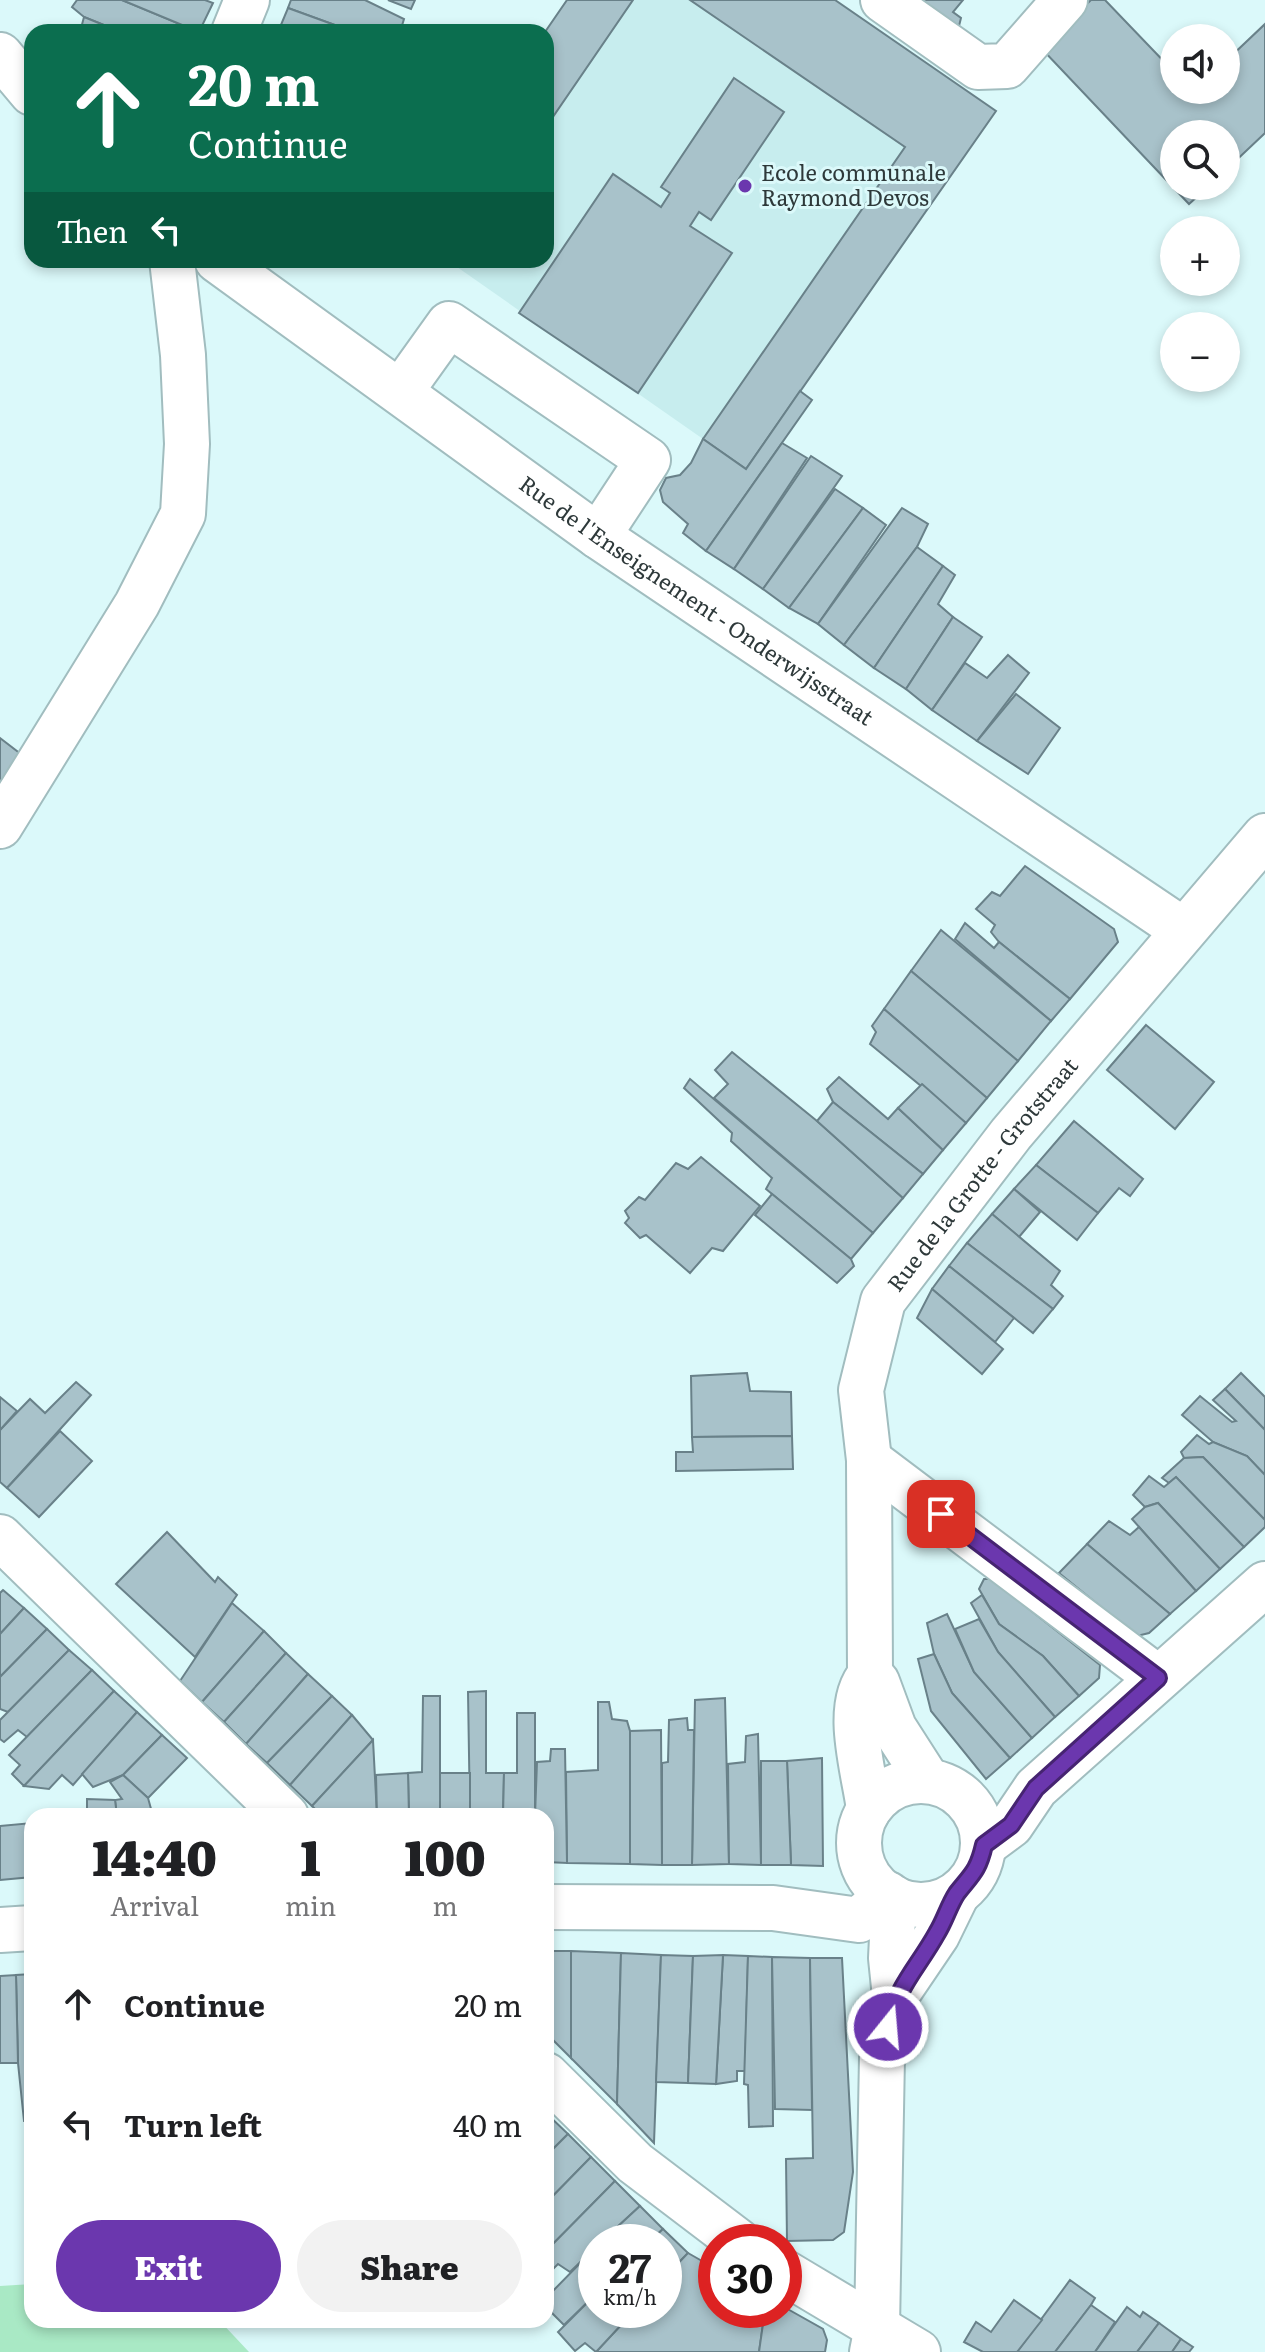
<!DOCTYPE html>
<html lang="en">
<head>
<meta charset="utf-8">
<style>
  :root { --surface:#fff; --page:#f2f2f2; --text:#202124; --muted:#757577; --accent:#6b37ae }
  body { margin:0; font-family:Literata,serif; background:var(--page); color:var(--text); height:100vh; display:flex; flex-direction:column; font-size:30px; white-space:nowrap }
  * { box-sizing:border-box; margin:0 }
  p { font-size:26px; color:var(--muted) }
  .icon { flex:none; width:44px; height:44px; fill:none; stroke:currentColor; stroke-width:2; stroke-linecap:round; stroke-linejoin:round }
  .map { position:relative; flex:1; overflow:hidden }
  .side { position:absolute; left:24px; top:1808px; width:530px; height:520px; display:flex; flex-direction:column; background:var(--surface); border-radius:24px; box-shadow:0 4px 12px #0003 }
  .side>* { flex:none }
  .banner { position:absolute; left:24px; top:24px; width:530px; height:244px; border-radius:24px; box-shadow:0 4px 12px #0003; background:#0b6e4f; color:#fff; overflow:hidden }
  .tools { position:absolute; left:1160px; top:24px; display:grid; gap:16px }
  .tools a { display:grid; place-items:center; width:80px; height:80px; border-radius:50%; background:var(--surface); box-shadow:0 4px 12px #0003; font-size:40px }
  .speed { position:absolute; left:578px; top:2224px; display:flex; gap:16px; font-size:40px; font-weight:700; text-align:center }
  .speed>* { display:grid; place-content:center; width:104px; height:104px; border-radius:50%; background:var(--surface); box-shadow:0 4px 12px #0003; line-height:1 }
  .speed small { font-size:20px; font-weight:400 }
  .speed .limit { border:12px solid #d22; background:#fff; color:#111 }
  .pin { position:absolute; display:grid; place-items:center; width:68px; height:68px; color:#fff; margin:-34px; border-radius:16px; box-shadow:0 4px 12px #0006 }
  .me { position:absolute; width:88px; margin:-44px; rotate:17deg; stroke-linejoin:round; filter:drop-shadow(0 0 6px #0008) }
  .turn { display:flex; align-items:center; gap:28px; height:168px; padding:0 32px; font-size:36px }
  .turn .icon { width:104px; height:104px; stroke-width:2.5 }
  .turn b { display:block; font-size:56px; line-height:68px }
  .then { display:flex; align-items:center; height:76px; padding:0 32px; background:#0003; gap:16px; font-size:30px }
  .eta { display:flex; justify-content:space-evenly; align-items:center; height:136px; text-align:center }
  .eta b { font-size:48px; font-weight:800; line-height:56px }
  .primary-button { display:flex; gap:16px; margin-top:auto; padding:16px 32px }
  .primary-button a { flex:1; height:92px; border-radius:48px; background:var(--accent); color:#fff; font-size:32px; font-weight:800; line-height:92px; text-align:center }
  .primary-button a+a { background:var(--page); color:var(--text) }
  ul { padding:0; list-style:none }
  li { display:flex; align-items:center; gap:24px; height:120px; padding:0 32px }
  li div { flex:1 }
  li b { display:block; font-size:30px }
  li em { font-style:normal }
  .map>svg:first-child { display:block }
  .built { fill:#c7edee }
  .green { fill:#a9e9c5 }
  .building { fill:#a8c2ca; stroke:#698189; stroke-width:2 }
  .lines { fill:none; stroke-linecap:round; stroke-linejoin:round }
  .minor-casing { stroke:#a1bdbf; stroke-width:48 }
  .major-casing { stroke:#a1bdbf; stroke-width:48 }
  .minor { stroke:#fff; stroke-width:44 }
  .major { stroke:#fff; stroke-width:44 }
  .route-casing { stroke:#462471; stroke-width:20 }
  .route { stroke:#6b37ae; stroke-width:14 }
  .poi-dot { fill:#6b37ae; stroke:#dbf9fa; stroke-width:3 }
  .labels { text-anchor:middle; stroke-width:6; stroke-linejoin:round; paint-order:stroke }
  .poi-label { font-size:22px; fill:#2e393a; stroke:#dbf9fa; text-anchor:start }
  .street-label { font-size:22px; fill:#2e393a; stroke:#dbf9fa }
</style>
</head>
<body>
<div class="map">
<svg width="1265" height="2352" viewBox="0 0 1265 2352">
  <rect width="100%" height="100%" fill="#dbf9fa"/>
  <path class="built" d="M 567,0 L 835,0 L 996,111 L 746,469 L 447,260 L 546,260 L 545,32 Z"/>
  <path class="green" d="M 32,2284 L 32,2320 L 219,2320 L 249,2352 L 0,2352 L 0,2286 Z"/>
  <g class="building">
    <path d="M 77,0 L 122,0 L 199,32 L 121,32 L 84,17 L 72,7 Z"/>
    <path d="M 122,0 L 205,0 L 213,3 L 199,32 Z"/>
    <path d="M 291,0 L 365,0 L 404,19 L 400,32 L 354,32 L 288,8 Z"/>
    <path d="M 388,0 L 415,0 L 411,9 Z"/>
    <path d="M 567,0 L 633,0 L 546,127 L 545,32 Z"/>
    <path d="M 690,0 L 835,0 L 996,111 L 746,469 L 703,439 L 905,147 Z"/>
    <path d="M 914,0 L 963,0 L 953,12 L 961,18 L 959,26 L 951,34 Z"/>
    <path d="M 1091,0 L 1105,0 L 1174,72 L 1174,90 L 1226,90 L 1226,61 L 1265,24 L 1265,133 L 1226,170 L 1226,134 L 1174,134 L 1174,186 L 1209,186 L 1189,204 L 1041,48 Z"/>
    <path d="M 288,8 L 354,32 L 278,32 Z"/>
    <path d="M 84,17 L 121,32 L 80,32 Z"/>
    <path d="M 734,78 L 784,112 L 711,220 L 699,212 L 690,226 L 732,253 L 638,393 L 519,313 L 613,174 L 661,207 L 670,193 L 661,187 Z"/>
    <path d="M 800,391 L 812,400 L 706,551 L 683,533 L 688,524 L 663,502 L 660,490 L 666,478 L 680,475 L 691,463 L 703,439 L 746,469 Z"/>
    <path d="M 782,443 L 807,458 L 734,569 L 706,551 Z"/>
    <path d="M 811,456 L 842,476 L 763,589 L 734,569 Z"/>
    <path d="M 835,489 L 863,508 L 789,608 L 763,589 Z"/>
    <path d="M 863,508 L 886,525 L 818,624 L 789,608 Z"/>
    <path d="M 902,508 L 928,524 L 917,547 L 844,645 L 818,624 Z"/>
    <path d="M 917,547 L 943,566 L 874,668 L 844,645 Z"/>
    <path d="M 943,566 L 955,575 L 938,604 L 953,617 L 906,689 L 874,668 Z"/>
    <path d="M 953,617 L 982,637 L 932,710 L 906,689 Z"/>
    <path d="M 1008,655 L 1029,673 L 977,741 L 932,710 L 965,663 L 987,678 Z"/>
    <path d="M 1016,694 L 1060,728 L 1028,774 L 977,741 Z"/>
    <path d="M 0,738 L 26,758 L 0,800 Z"/>
    <path d="M 1025,866 L 1114,929 L 1118,942 L 1070,999 L 999,942 L 991,932 L 995,925 L 976,909 L 992,892 L 1000,896 Z"/>
    <path d="M 965,923 L 994,948 L 999,942 L 1070,999 L 1051,1021 L 955,939 Z"/>
    <path d="M 941,930 L 1051,1021 L 1018,1061 L 911,971 Z"/>
    <path d="M 911,971 L 1018,1061 L 987,1098 L 884,1009 Z"/>
    <path d="M 884,1009 L 987,1098 L 966,1123 L 870,1044 L 876,1032 L 872,1026 Z"/>
    <path d="M 1146,1025 L 1214,1082 L 1175,1129 L 1107,1070 Z"/>
    <path d="M 732,1052 L 817,1121 L 903,1198 L 873,1233 L 714,1098 L 728,1084 L 715,1070 Z"/>
    <path d="M 839,1077 L 888,1119 L 898,1108 L 943,1150 L 923,1174 L 833,1102 L 827,1089 Z"/>
    <path d="M 690,1079 L 873,1233 L 851,1259 L 766,1189 L 772,1178 L 731,1141 L 732,1133 L 684,1088 Z"/>
    <path d="M 922,1084 L 966,1123 L 943,1150 L 898,1108 Z"/>
    <path d="M 833,1102 L 923,1174 L 903,1198 L 817,1121 Z"/>
    <path d="M 1074,1121 L 1143,1179 L 1130,1196 L 1119,1188 L 1098,1213 L 1036,1165 Z"/>
    <path d="M 701,1157 L 760,1206 L 723,1251 L 712,1248 L 690,1273 L 646,1235 L 640,1238 L 625,1223 L 629,1218 L 625,1211 L 639,1197 L 645,1200 L 676,1163 L 688,1169 Z"/>
    <path d="M 1036,1165 L 1098,1213 L 1077,1240 L 1014,1189 Z"/>
    <path d="M 1014,1189 L 1040,1212 L 1019,1237 L 992,1214 Z"/>
    <path d="M 772,1194 L 851,1259 L 854,1266 L 837,1283 L 755,1215 Z"/>
    <path d="M 992,1214 L 1060,1271 L 1051,1285 L 1063,1296 L 1053,1309 L 967,1243 Z"/>
    <path d="M 967,1243 L 1053,1309 L 1033,1333 L 949,1266 Z"/>
    <path d="M 949,1266 L 1014,1318 L 995,1342 L 932,1289 Z"/>
    <path d="M 932,1289 L 1003,1349 L 982,1374 L 917,1318 Z"/>
    <path d="M 747,1373 L 750,1391 L 791,1392 L 792,1436 L 692,1437 L 691,1376 Z"/>
    <path d="M 1241,1373 L 1265,1397 L 1265,1430 L 1225,1389 Z"/>
    <path d="M 76,1382 L 91,1395 L 7,1488 L 0,1482 L 0,1430 L 30,1399 L 45,1413 Z"/>
    <path d="M 1225,1389 L 1265,1430 L 1265,1475 L 1247,1456 L 1213,1442 L 1182,1415 L 1200,1396 L 1232,1422 L 1236,1421 L 1213,1400 Z"/>
    <path d="M 0,1397 L 17,1411 L 0,1430 Z"/>
    <path d="M 60,1431 L 92,1461 L 39,1517 L 7,1488 Z"/>
    <path d="M 1197,1435 L 1209,1444 L 1213,1442 L 1247,1456 L 1265,1475 L 1265,1520 L 1203,1457 L 1184,1458 L 1181,1452 Z"/>
    <path d="M 792,1436 L 793,1469 L 676,1471 L 676,1452 L 693,1452 L 692,1437 Z"/>
    <path d="M 1203,1457 L 1265,1520 L 1265,1527 L 1244,1547 L 1176,1477 L 1169,1483 L 1162,1478 L 1184,1458 Z"/>
    <path d="M 1149,1476 L 1164,1487 L 1176,1477 L 1244,1547 L 1220,1569 L 1158,1503 L 1145,1507 L 1133,1495 Z"/>
    <path d="M 1158,1503 L 1220,1569 L 1196,1591 L 1132,1519 L 1145,1507 Z"/>
    <path d="M 1109,1521 L 1130,1535 L 1139,1527 L 1196,1591 L 1170,1614 L 1087,1544 Z"/>
    <path d="M 167,1532 L 215,1582 L 218,1577 L 237,1595 L 195,1657 L 116,1584 Z"/>
    <path d="M 1087,1544 L 1170,1614 L 1149,1633 L 1137,1636 L 1059,1573 Z"/>
    <path d="M 984,1579 L 991,1579 L 1100,1665 L 1099,1678 L 1079,1696 L 1043,1656 L 999,1624 L 979,1589 Z"/>
    <path d="M 3,1590 L 24,1608 L 0,1634 L 0,1593 Z"/>
    <path d="M 982,1595 L 999,1624 L 1043,1656 L 1079,1696 L 1055,1717 L 998,1652 L 971,1603 Z"/>
    <path d="M 232,1603 L 264,1631 L 202,1702 L 180,1681 Z"/>
    <path d="M 24,1608 L 47,1629 L 0,1677 L 0,1634 Z"/>
    <path d="M 947,1614 L 974,1672 L 1032,1738 L 1010,1758 L 952,1693 L 934,1654 L 927,1623 Z"/>
    <path d="M 979,1619 L 998,1652 L 1055,1717 L 1032,1738 L 974,1672 L 955,1629 Z"/>
    <path d="M 47,1629 L 69,1650 L 8,1712 L 0,1709 L 0,1677 Z"/>
    <path d="M 264,1631 L 286,1653 L 224,1722 L 202,1702 Z"/>
    <path d="M 69,1650 L 92,1670 L 27,1737 L 18,1730 L 4,1742 L 0,1739 L 0,1720 Z"/>
    <path d="M 286,1653 L 308,1674 L 246,1744 L 224,1722 Z"/>
    <path d="M 934,1654 L 952,1693 L 1010,1758 L 986,1779 L 931,1711 L 918,1659 Z"/>
    <path d="M 92,1670 L 114,1691 L 24,1786 L 12,1774 L 20,1765 L 9,1755 Z"/>
    <path d="M 308,1674 L 332,1696 L 267,1763 L 246,1744 Z"/>
    <path d="M 114,1691 L 137,1712 L 73,1785 L 62,1775 L 49,1789 L 24,1786 Z"/>
    <path d="M 486,1691 L 486,1773 L 504,1773 L 503,1816 L 470,1816 L 468,1692 Z"/>
    <path d="M 332,1696 L 352,1715 L 290,1785 L 267,1763 Z"/>
    <path d="M 423,1696 L 440,1696 L 440,1816 L 409,1816 L 408,1773 L 422,1772 Z"/>
    <path d="M 725,1698 L 729,1864 L 692,1865 L 695,1700 Z"/>
    <path d="M 598,1702 L 609,1702 L 612,1719 L 627,1721 L 630,1731 L 630,1864 L 567,1863 L 566,1772 L 598,1770 Z"/>
    <path d="M 137,1712 L 162,1735 L 123,1775 L 93,1787 L 82,1774 Z"/>
    <path d="M 517,1713 L 535,1713 L 535,1816 L 503,1816 L 504,1773 L 517,1773 Z"/>
    <path d="M 352,1715 L 373,1740 L 312,1806 L 290,1785 Z"/>
    <path d="M 687,1718 L 688,1730 L 694,1730 L 692,1865 L 662,1865 L 662,1763 L 668,1762 L 669,1720 Z"/>
    <path d="M 661,1730 L 662,1865 L 630,1864 L 630,1731 Z"/>
    <path d="M 758,1734 L 761,1865 L 729,1864 L 728,1764 L 745,1762 L 746,1736 Z"/>
    <path d="M 162,1735 L 187,1758 L 148,1798 L 123,1775 Z"/>
    <path d="M 373,1740 L 377,1816 L 322,1816 L 312,1806 Z"/>
    <path d="M 551,1749 L 565,1749 L 567,1863 L 546,1862 L 546,1816 L 535,1816 L 537,1762 L 550,1761 Z"/>
    <path d="M 822,1758 L 823,1866 L 791,1865 L 787,1761 Z"/>
    <path d="M 761,1761 L 787,1761 L 791,1865 L 761,1865 Z"/>
    <path d="M 408,1773 L 409,1816 L 377,1816 L 376,1775 Z"/>
    <rect x="440" y="1773" width="30" height="43"/>
    <path d="M 123,1775 L 148,1798 L 153,1816 L 117,1816 L 115,1800 L 122,1799 L 110,1782 Z"/>
    <path d="M 87,1799 L 115,1800 L 117,1816 L 87,1816 Z"/>
    <path d="M 243,1810 L 248,1816 L 218,1816 L 218,1811 Z"/>
    <path d="M 218,1811 L 218,1816 L 179,1816 L 179,1813 Z"/>
    <path d="M 32,1823 L 32,1877 L 0,1880 L 0,1826 Z"/>
    <path d="M 546,1951 L 571,1951 L 571,2058 L 546,2033 Z"/>
    <path d="M 571,1951 L 621,1953 L 617,2104 L 571,2058 Z"/>
    <path d="M 621,1953 L 661,1955 L 654,2143 L 617,2104 Z"/>
    <path d="M 661,1955 L 693,1956 L 688,2083 L 656,2082 Z"/>
    <path d="M 723,1955 L 748,1956 L 745,2071 L 737,2071 L 737,2081 L 716,2084 Z"/>
    <path d="M 723,1955 L 716,2084 L 688,2083 L 693,1956 Z"/>
    <path d="M 748,1956 L 772,1957 L 773,2126 L 749,2127 L 748,2085 L 744,2084 Z"/>
    <path d="M 772,1957 L 810,1958 L 812,2110 L 775,2109 Z"/>
    <path d="M 810,1958 L 842,1958 L 853,2172 L 844,2232 L 833,2240 L 787,2241 L 786,2159 L 813,2158 Z"/>
    <path d="M 32,1974 L 32,2120 L 24,2121 L 18,2063 L 16,1975 Z"/>
    <path d="M 16,1975 L 18,2063 L 0,2063 L 0,1976 Z"/>
    <path d="M 546,2113 L 568,2134 L 546,2156 Z"/>
    <path d="M 568,2134 L 591,2157 L 546,2203 L 546,2156 Z"/>
    <path d="M 591,2157 L 615,2181 L 546,2251 L 546,2203 Z"/>
    <path d="M 615,2181 L 640,2206 L 601,2242 L 596,2242 L 596,2247 L 570,2272 L 558,2264 L 547,2275 L 546,2251 Z"/>
    <path d="M 640,2206 L 663,2229 L 649,2242 L 601,2242 Z"/>
    <path d="M 663,2229 L 688,2253 L 664,2278 L 664,2242 L 649,2242 Z"/>
    <path d="M 596,2247 L 596,2294 L 564,2325 L 546,2307 L 546,2298 Z"/>
    <path d="M 688,2253 L 716,2269 L 716,2310 L 765,2310 L 759,2352 L 596,2352 L 635,2310 L 664,2310 L 664,2278 Z"/>
    <path d="M 1070,2280 L 1095,2298 L 1091,2305 L 1055,2352 L 1017,2352 Z"/>
    <path d="M 596,2294 L 596,2310 L 635,2310 L 596,2352 L 585,2343 L 575,2351 L 558,2332 Z"/>
    <path d="M 1014,2300 L 1042,2320 L 1017,2352 L 983,2352 L 964,2342 L 976,2322 L 991,2332 Z"/>
    <path d="M 1091,2305 L 1115,2322 L 1095,2352 L 1055,2352 Z"/>
    <path d="M 784,2307 L 823,2329 L 827,2340 L 825,2352 L 759,2352 L 765,2310 Z"/>
    <path d="M 1127,2307 L 1140,2317 L 1143,2312 L 1159,2323 L 1137,2352 L 1095,2352 Z"/>
    <path d="M 1159,2323 L 1181,2339 L 1172,2352 L 1137,2352 Z"/>
    <path d="M 1181,2339 L 1193,2347 L 1189,2352 L 1172,2352 Z"/>
  </g>
  <g class="lines">
    <g class="minor-casing">
      <g id="minor">
        <path d="M 883,0 L 978,67 L 1007,66 L 1065,0"/>
        <path d="M 234,32 L 247,0"/>
        <path d="M 0,55 L 32,93"/>
        <path id="s1" d="M 217,260 L 598,536 L 1183,930"/>
        <path d="M 401,391 L 449,324 L 648,460 L 598,536"/>
        <path d="M 0,826 L 137,604 L 183,514 L 187,444 L 183,355 L 172,260"/>
        <path d="M 869,1460 L 1158,1678"/>
        <path d="M 0,1537 L 286,1816"/>
        <path d="M 870,1675 L 877,1682 L 894,1728 L 928,1781"/>
        <path id="s2" d="M 869,1809 C 864,1771 843,1706 870,1675 L 869,1460 L 861,1390 L 883,1301 L 1011,1134 L 1265,836"/>
        <path d="M 894,1898 L 891,1958 L 895,1997"/>
        <path d="M 546,2075 L 635,2163 L 739,2242"/>
        <path d="M 784,2272 L 918,2352"/>
        <path d="M 872,2352 L 877,2327 L 882,2057 L 895,1997 L 937,1935 L 957,1894"/>
      </g>
    </g>
    <g class="major-casing">
      <g id="major">
        <circle cx="921" cy="1843" r="62"/>
        <path d="M 984,1845 L 1011,1825 L 1036,1788 L 1265,1584"/>
        <path d="M 546,1907 L 773,1908 L 859,1920 L 888,1894"/>
        <path d="M 0,1930 L 32,1928"/>
      </g>
    </g>
    <use href="#minor" class="minor"/>
    <use href="#major" class="major"/>
  </g>
  <g class="lines">
    <g class="route-casing">
      <path id="route" d="M 888,2027 C 898,1984 917,1969 937,1933 C 945,1920 949,1905 957,1893 C 972,1874 978,1871 984,1845 L 1011,1825 L 1036,1788 L 1158,1678 L 941,1514"/>
    </g>
    <use href="#route" class="route"/>
  </g>
  <circle class="poi-dot" cx="745" cy="186" r="8"/>
  <g class="labels">
    <g class="poi-label">
      <text x="761" y="181">Ecole communale<tspan x="761" dy="25">Raymond Devos</tspan></text>
    </g>
    <g class="street-label">
      <text dy="8" stroke="none"><textPath href="#s1" startOffset="588">Rue de l'Enseignement - Onderwijsstraat</textPath></text>
      <text dy="8" stroke="none"><textPath href="#s2" startOffset="676">Rue de la Grotte - Grotstraat</textPath></text>
    </g>
  </g>
</svg>
<div class="tools">
<a><svg class="icon" aria-label="sound" viewBox="0 0 24 24"><path d="M4 9h4l5-4v14l-5-4H4zM17 9q2 3 0 6"/></svg></a>
<a><svg class="icon" aria-label="search" viewBox="0 0 24 24"><circle cx="10" cy="10" r="6"/><path d="M15 15l6 6"/></svg></a>
<a>+</a>
<a>−</a>
</div>
<div class="speed"><div>27<small>km/h</small></div><div class="limit">30</div></div>
<div class="pin" style="left:941px;top:1514px;background:#d93025"><svg class="icon" aria-label="arrive" viewBox="0 0 24 24"><path d="M6 21V4h12l-3 4 3 4H6"/></svg></div>
<svg class="me" style="left:888px;top:2027px" viewBox="-20 -20 40 40"><circle r="17" fill="#6b37ae" stroke="#fff" stroke-width="3"/><path d="M0-11L8 9 0 5-8 9z" fill="#fff"/></svg>
<div class="banner">
<div class="turn"><svg class="icon" aria-label="ahead" viewBox="0 0 24 24"><path d="M12 20V5M6 11l6-6 6 6"/></svg><div><b>20 m</b>Continue</div></div>
<div class="then">Then<svg class="icon" aria-label="left" viewBox="0 0 24 24"><path d="M17 20v-9H6M10 6l-5 5 5 5"/></svg></div>
</div>
<section class="side">
<div class="eta">
<div><b>14:40</b><p>Arrival</p></div>
<div><b>1</b><p>min</p></div>
<div><b>100</b><p>m</p></div>
</div>
<ul>
<li><svg class="icon" aria-label="ahead" viewBox="0 0 24 24"><path d="M12 20V5M6 11l6-6 6 6"/></svg><div><b>Continue</b></div><em>20 m</em></li>
<li><svg class="icon" aria-label="left" viewBox="0 0 24 24"><path d="M17 20v-9H6M10 6l-5 5 5 5"/></svg><div><b>Turn left</b></div><em>40 m</em></li>
</ul>
<div class="primary-button"><a>Exit</a><a>Share</a></div>
</section>
</div>
</body>
</html>
